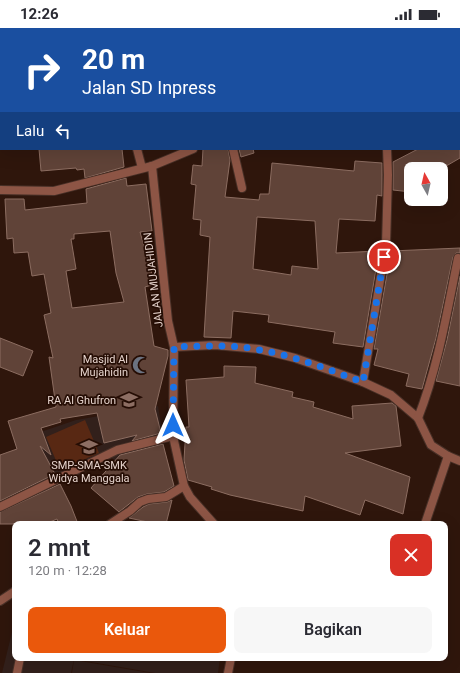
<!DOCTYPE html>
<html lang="id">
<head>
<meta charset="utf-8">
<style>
  :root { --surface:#fff; --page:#f7f7f7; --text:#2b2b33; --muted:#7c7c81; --accent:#ea580c }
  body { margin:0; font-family:Roboto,sans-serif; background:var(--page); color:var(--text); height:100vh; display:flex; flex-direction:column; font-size:15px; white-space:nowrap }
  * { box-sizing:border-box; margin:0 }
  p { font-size:13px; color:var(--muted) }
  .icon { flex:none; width:22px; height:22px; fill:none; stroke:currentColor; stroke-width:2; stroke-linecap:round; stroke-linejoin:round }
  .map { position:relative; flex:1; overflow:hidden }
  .side { position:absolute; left:12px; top:493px; width:436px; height:140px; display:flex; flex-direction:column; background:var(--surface); border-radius:8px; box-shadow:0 4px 16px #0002 }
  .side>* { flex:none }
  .hud { position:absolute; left:0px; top:0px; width:460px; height:122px; box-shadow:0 4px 16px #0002; background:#1a4fa0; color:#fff; overflow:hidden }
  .needle { width:26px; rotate:352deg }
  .tools { position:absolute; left:404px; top:134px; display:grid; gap:8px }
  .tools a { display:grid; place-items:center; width:44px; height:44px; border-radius:8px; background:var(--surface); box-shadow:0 4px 16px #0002; font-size:20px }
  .pin { position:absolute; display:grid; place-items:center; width:34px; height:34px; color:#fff; margin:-17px; border:2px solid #fff; border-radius:50%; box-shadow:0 1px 4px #0007 }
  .me { position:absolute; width:44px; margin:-22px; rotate:0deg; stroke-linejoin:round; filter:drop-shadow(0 0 3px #0008) }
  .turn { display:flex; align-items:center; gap:14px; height:84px; padding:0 16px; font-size:18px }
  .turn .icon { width:52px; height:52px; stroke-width:2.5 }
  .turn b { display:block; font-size:28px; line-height:34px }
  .then { display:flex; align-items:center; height:38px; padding:0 16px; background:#0003; gap:8px; font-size:15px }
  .round { display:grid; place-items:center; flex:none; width:42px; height:42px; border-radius:8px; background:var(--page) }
  .headline { display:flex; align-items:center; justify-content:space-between; height:68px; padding:0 16px }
  h1 { font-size:24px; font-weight:600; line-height:30px }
  .cta { display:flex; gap:8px; margin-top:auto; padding:8px 16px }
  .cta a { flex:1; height:46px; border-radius:8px; background:var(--accent); color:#fff; font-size:16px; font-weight:600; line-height:46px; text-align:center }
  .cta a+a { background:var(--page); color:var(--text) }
  .status { display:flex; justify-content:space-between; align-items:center; height:28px; padding:0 20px; background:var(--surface); direction:ltr }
  .status svg { height:11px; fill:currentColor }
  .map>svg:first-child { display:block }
  .education { fill:#32201b }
  .green { fill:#582813 }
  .building { fill:#604338; stroke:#8c6d61; fill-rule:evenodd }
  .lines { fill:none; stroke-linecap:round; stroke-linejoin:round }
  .lane-casing { stroke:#483027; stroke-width:10 }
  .street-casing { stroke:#483027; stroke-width:10 }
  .lane { stroke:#8d5545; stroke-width:8 }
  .street { stroke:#8d5545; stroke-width:8 }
  .route { stroke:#1a73e8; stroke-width:7; stroke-dasharray:0 12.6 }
  .labels { text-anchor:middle; stroke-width:3.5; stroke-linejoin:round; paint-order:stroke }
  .street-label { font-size:11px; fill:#e5d3cc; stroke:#250d04 }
  .poi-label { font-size:11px; fill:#e5d3cc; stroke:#250d04; text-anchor:end }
</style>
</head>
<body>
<div class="status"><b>12:26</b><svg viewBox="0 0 49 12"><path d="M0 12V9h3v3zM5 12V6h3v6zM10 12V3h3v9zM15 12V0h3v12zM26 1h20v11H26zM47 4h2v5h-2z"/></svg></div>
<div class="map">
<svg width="460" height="645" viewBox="0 0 460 645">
  <rect width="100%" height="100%" fill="#2f160c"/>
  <g class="education">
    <path d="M 158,378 L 163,408 L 158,410 L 173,454 L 162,468 L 105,425 L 32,459 L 14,413 L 76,392 Z"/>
    <path d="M 15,592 L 15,630 L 220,630 L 218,645 L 155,645 L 74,631 L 71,645 L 2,645 Z"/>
    <path d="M 74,632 L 150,645 L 72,645 Z"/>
  </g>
  <path class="green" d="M 85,392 L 99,425 L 60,442 L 46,409 Z"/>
  <g class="building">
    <path d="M 39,121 L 122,121 L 124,139 L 85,150 L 84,141 L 77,142 L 76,140 L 41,143 Z"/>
    <path d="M 203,121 L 228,121 L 230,132 L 225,169 L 259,172 L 260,166 L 269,166 L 272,135 L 354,143 L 355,133 L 382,135 L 382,168 L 377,167 L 375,193 L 339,191 L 336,225 L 379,223 L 363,319 L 333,315 L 335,304 L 268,294 L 269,287 L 233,283 L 231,310 L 204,309 L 210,209 L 200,207 L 201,192 L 193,191 L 196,157 L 191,156 L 193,137 L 202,138 ZM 257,189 L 315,193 L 318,241 L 292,238 L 291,247 L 253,241 Z"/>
    <path d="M 239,121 L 253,121 L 254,125 L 241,129 Z"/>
    <path d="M 418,121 L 460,121 L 460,130 L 441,141 L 411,141 L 411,164 L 393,162 L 393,134 Z"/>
    <path d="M 126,150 L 127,158 L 146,156 L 152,203 L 140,204 L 155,256 L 145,259 L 154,318 L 168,322 L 168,328 L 155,381 L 161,405 L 132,413 L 137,407 L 104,415 L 97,385 L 60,391 L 61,394 L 41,400 L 51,427 L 40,418 L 55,446 L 0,473 L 0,427 L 17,421 L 8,393 L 56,379 L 49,329 L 53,330 L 44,287 L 51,285 L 44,246 L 32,248 L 28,224 L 14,225 L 13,210 L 7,211 L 5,171 L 24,171 L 25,182 L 87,175 L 86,161 ZM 110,203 L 116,245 L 124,274 L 72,280 L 66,243 L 76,241 L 71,211 L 74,211 L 74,206 Z"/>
    <path d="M 460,220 L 460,225 L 456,225 L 453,229 L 436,310 L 422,361 L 406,358 L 409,346 L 374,337 L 378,321 L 374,321 L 391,223 Z"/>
    <path d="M 460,248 L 460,358 L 436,353 L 447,312 Z"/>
    <path d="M 0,310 L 33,323 L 23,348 L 0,339 Z"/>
    <path d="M 224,338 L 256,339 L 255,355 L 293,364 L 292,369 L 314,374 L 313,379 L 353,391 L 352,378 L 392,375 L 396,378 L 401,418 L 345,425 L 410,449 L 403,486 L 365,472 L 360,487 L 305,468 L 303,483 L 230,467 L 211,461 L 212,459 L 188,452 L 184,432 L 186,399 L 189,399 L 186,352 L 224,349 Z"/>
    <path d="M 163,416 L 174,458 L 164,464 L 147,466 L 138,469 L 119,484 L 91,460 L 120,427 Z"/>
    <path d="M 60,456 L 71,478 L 78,496 L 59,496 L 57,491 L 45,496 L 0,496 L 0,484 Z"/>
    <path d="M 172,472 L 166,496 L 157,496 L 129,490 L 143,479 L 149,476 L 167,474 Z"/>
  </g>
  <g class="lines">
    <g class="lane-casing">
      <g id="lane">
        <path d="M 233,121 L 242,160"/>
        <path d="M 425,496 L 448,428"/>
        <path d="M 17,645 L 20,630"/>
      </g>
    </g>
    <g class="street-casing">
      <g id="street">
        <path d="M 207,0 L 208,1"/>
        <path d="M 323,0 L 325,1"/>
        <path d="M 296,1 L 297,0"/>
        <path d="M 382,1 L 382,0"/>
        <path d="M 459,4 L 460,4"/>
        <path d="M 0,8 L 0,9"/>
        <path d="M 137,121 L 142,140"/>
        <path d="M 152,138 L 168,293 L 174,319 L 173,408 L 184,458 L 190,469 L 214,496"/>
        <path d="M 0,162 L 54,163 L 152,138 L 193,121"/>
        <path d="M 174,319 L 215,317 L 259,321 L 295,330 L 363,354 L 391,367 L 418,390 L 431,417 L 448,428 L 460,433"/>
        <path d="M 363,354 L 386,217 L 388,147 L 387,121"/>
        <path d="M 418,390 C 438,339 447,284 458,230"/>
        <path d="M 0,479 L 117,422 L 173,408"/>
        <path d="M 110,496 L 130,483 L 140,474 L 148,471 L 166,469 L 184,458"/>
        <path d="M 0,573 L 15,563"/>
        <path d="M 228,645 L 231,630"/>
      </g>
    </g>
    <use href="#lane" class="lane"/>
    <use href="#street" class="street"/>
  </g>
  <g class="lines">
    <path class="route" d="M 173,397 L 174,319 C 203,318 231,316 260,322 C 295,328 329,342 363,354 L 384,229"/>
  </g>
  <defs>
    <g id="mosque-bare" transform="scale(1.38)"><path d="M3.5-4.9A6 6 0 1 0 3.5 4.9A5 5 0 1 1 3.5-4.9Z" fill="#6b7280" stroke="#250d04" stroke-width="2.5" paint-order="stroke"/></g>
    <g id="school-bare" transform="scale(1.38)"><path d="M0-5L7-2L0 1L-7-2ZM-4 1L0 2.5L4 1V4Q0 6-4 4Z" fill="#8d6e63" stroke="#250d04" stroke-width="2.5" paint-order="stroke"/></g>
  </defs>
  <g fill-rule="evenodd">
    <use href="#mosque-bare" x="141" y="337"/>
    <use href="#school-bare" x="129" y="372"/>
    <use href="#school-bare" x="89" y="419"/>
  </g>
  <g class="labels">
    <g class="street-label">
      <text transform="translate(153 252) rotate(-97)" y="4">JALAN MUJAHIDIN</text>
    </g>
    <g class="poi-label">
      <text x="128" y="335">Masjid Al<tspan x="128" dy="13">Mujahidin</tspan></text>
      <text x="116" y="376">RA Al Ghufron</text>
      <text x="89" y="441" text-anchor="middle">SMP-SMA-SMK<tspan x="89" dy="13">Widya Manggala</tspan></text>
    </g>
  </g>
</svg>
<div class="tools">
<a><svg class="needle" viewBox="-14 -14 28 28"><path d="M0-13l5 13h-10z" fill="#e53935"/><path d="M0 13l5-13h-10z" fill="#7c7c81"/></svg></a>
</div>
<div class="pin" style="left:384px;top:229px;background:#d93025"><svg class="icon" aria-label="arrive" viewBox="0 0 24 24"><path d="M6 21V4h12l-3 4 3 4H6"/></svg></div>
<svg class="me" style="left:173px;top:397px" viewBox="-20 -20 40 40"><path d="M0-17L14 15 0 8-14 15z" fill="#1a73e8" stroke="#fff" stroke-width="4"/></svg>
<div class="hud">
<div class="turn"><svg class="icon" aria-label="right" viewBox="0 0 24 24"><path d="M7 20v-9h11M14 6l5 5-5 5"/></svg><div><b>20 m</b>Jalan SD Inpress</div></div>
<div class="then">Lalu<svg class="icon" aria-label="left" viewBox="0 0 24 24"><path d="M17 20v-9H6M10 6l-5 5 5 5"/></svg></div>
</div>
<section class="side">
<div class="headline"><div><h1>2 mnt</h1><p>120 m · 12:28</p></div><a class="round" style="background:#d93025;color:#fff"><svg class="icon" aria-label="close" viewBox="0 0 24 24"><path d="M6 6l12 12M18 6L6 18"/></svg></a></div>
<div class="cta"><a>Keluar</a><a>Bagikan</a></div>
</section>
</div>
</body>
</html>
